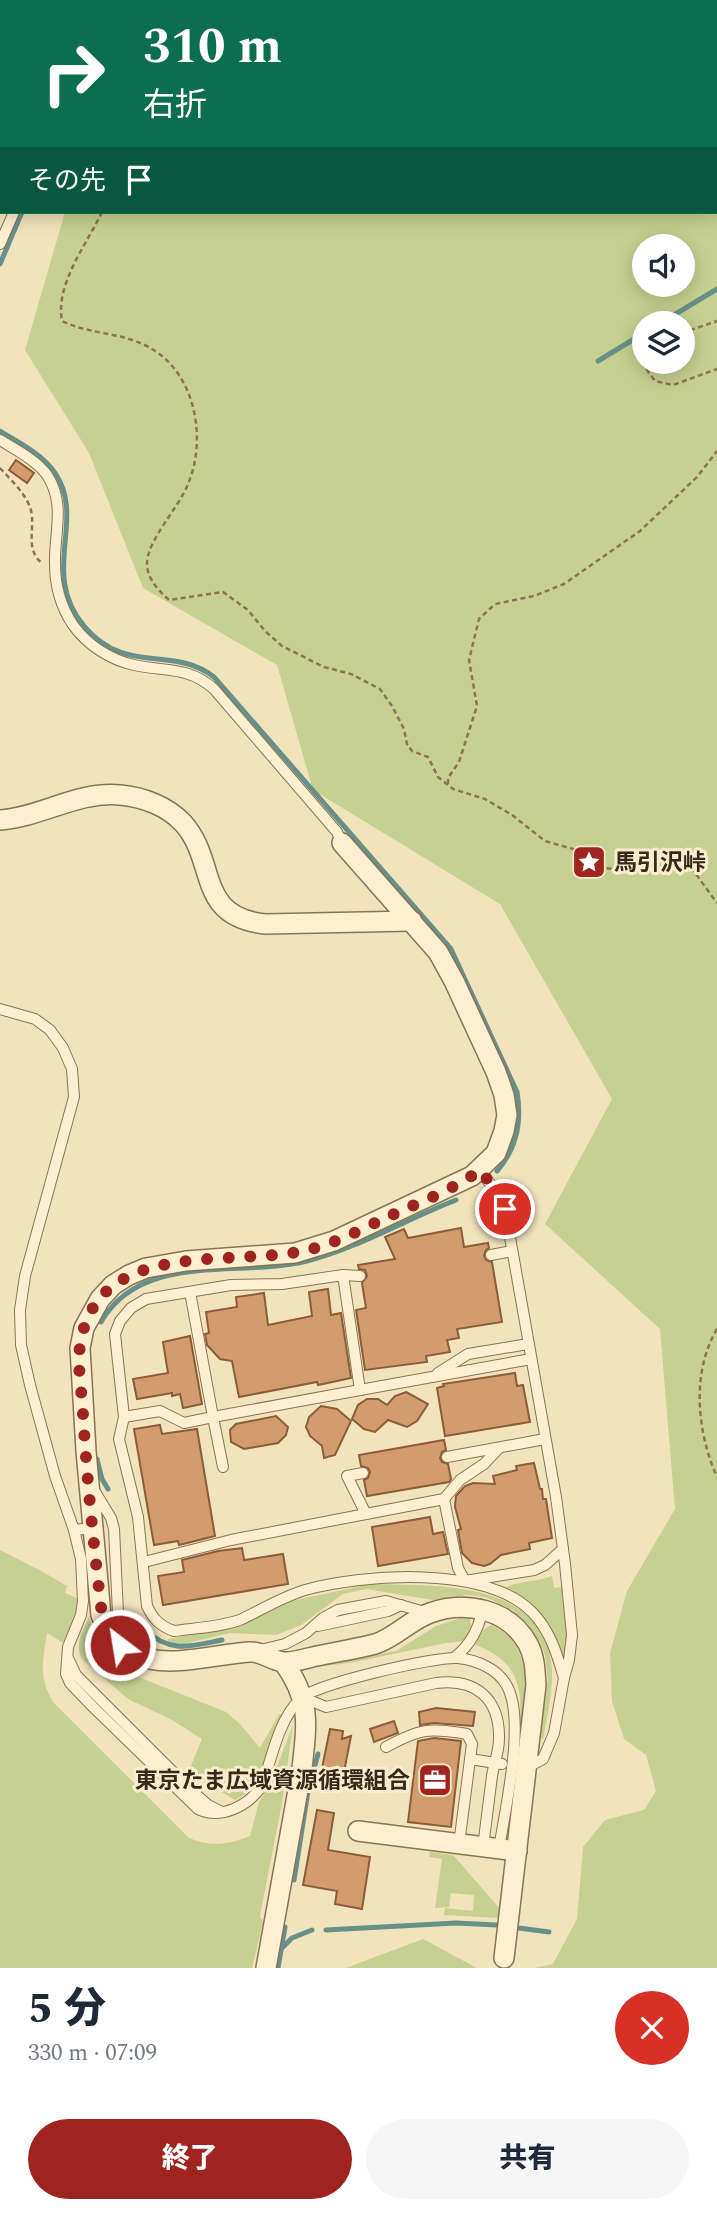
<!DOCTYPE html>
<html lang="ja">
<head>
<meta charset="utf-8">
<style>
  :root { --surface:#fff; --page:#f6f6f7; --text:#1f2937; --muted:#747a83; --accent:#9f231f }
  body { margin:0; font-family:Spectral,"Noto Sans JP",serif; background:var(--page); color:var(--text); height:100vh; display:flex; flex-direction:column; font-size:26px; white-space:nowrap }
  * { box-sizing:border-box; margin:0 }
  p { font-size:23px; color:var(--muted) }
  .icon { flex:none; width:38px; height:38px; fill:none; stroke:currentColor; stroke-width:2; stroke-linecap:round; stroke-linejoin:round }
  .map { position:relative; height:1968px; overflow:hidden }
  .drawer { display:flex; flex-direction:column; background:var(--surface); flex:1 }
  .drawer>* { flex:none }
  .top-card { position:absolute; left:0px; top:0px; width:718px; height:214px; box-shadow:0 4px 18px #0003; background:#0b6e4f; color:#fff; overflow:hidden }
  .tools { position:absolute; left:632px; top:234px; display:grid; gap:14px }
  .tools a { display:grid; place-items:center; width:63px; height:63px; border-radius:50%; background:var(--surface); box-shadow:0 4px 18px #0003; font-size:35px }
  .pin { position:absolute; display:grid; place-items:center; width:60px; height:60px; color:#fff; margin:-30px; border:4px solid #fff; border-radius:50%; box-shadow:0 2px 7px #0007 }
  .me { position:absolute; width:77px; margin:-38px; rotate:329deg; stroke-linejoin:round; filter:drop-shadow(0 0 5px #0008) }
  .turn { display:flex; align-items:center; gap:24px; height:147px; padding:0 28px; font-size:32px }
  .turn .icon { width:91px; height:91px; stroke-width:2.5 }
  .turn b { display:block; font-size:49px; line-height:60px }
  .then { display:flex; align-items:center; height:66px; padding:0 28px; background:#0003; gap:14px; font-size:26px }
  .round { display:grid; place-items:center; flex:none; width:74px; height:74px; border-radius:37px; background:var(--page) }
  .head { display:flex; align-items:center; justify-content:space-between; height:119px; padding:0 28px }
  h1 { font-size:42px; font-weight:800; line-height:52px }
  .primary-button { display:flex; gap:14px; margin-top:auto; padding:14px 28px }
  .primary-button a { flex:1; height:80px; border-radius:42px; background:var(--accent); color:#fff; font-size:28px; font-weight:800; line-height:80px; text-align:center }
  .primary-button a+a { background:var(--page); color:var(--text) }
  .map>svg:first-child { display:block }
  .green { fill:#c6d090; fill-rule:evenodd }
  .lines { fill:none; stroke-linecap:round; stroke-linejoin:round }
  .stream { stroke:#679088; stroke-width:5 }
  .building { fill:#d39c6f; stroke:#8c5d38; stroke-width:2 }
  .service-casing { stroke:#8b7354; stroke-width:12 }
  .minor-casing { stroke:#8b7354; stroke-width:22 }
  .path { stroke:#8b7354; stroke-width:2.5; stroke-dasharray:5 3.5; stroke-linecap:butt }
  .service { stroke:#fcf0d0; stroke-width:10 }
  .minor { stroke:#fcf0d0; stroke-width:19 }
  .route { stroke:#9f231f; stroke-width:12; stroke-dasharray:0 21.6 }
  .labels { text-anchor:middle; stroke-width:6; stroke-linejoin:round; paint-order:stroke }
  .poi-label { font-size:23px; font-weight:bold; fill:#382a1a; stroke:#f8edcd; text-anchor:start }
</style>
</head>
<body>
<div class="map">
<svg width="717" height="1968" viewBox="0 0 717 1968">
  <rect width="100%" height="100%" fill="#f1e4bc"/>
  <g class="green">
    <path d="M 0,0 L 717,0 L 717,1968 L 534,1968 L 553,1964 L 577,1919 L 583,1847 L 605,1820 L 644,1810 L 656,1791 L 646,1755 L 624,1739 L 612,1701 L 610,1653 L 627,1591 L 675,1509 L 660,1329 L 545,1224 L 612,1099 L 500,904 L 313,790 L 277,665 L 143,588 L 89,453 L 25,350 L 65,212 L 716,212 L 716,2 L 2,2 L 0,75 ZM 644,247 L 682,247 L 682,285 L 644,285 ZM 644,324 L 682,324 L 682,362 L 644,362 Z"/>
    <path d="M 0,1550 L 43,1572 L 67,1586 L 65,1593 L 79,1599 L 75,1617 L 63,1643 L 47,1633 C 43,1661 38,1676 53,1702 L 189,1838 C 209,1847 230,1845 250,1836 L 259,1802 L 270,1785 L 293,1725 L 282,1803 L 260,1916 L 263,1922 L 252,1968 L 0,1968 Z"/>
    <path d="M 552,1576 L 554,1588 L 562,1587 L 567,1635 L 565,1657 L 562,1657 C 553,1624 533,1603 504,1588 C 517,1581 537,1582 552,1576 Z"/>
    <path d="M 370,1584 C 436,1586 546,1579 552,1670 C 553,1693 547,1717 543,1739 L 540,1738 L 548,1680 L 545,1655 L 540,1642 L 527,1623 L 512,1610 L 486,1597 L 466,1595 L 433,1600 L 366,1589 L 343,1594 L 301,1625 L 276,1635 L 230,1633 L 184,1644 L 168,1643 L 168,1639 L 239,1626 L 292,1601 Z"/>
    <path d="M 89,1616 C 97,1647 102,1655 132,1671 L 131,1674 L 226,1712 L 240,1724 L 260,1748 L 279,1714 L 282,1715 L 257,1782 L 251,1791 L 235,1800 L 192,1774 L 190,1768 L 202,1739 L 172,1720 L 128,1699 L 82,1659 C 74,1644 83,1631 89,1616 Z"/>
    <path d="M 461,1618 L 470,1619 C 475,1639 462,1643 446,1643 L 350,1663 L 306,1668 L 306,1666 L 396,1651 L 436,1626 Z"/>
    <path d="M 491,1625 C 541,1645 523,1713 520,1754 L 518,1755 C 520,1706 532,1665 475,1645 L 483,1630 Z"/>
    <path d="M 430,1852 L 453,1855 L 501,1910 L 500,1918 L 444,1915 L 445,1908 L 473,1911 L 474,1895 L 451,1893 L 449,1907 L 435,1908 L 442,1859 L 429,1857 Z"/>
    <path d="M 423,1939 L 477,1968 L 346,1968 Z"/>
  </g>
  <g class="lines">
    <g class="stream">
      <path d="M 0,153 L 2,154"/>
      <path d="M 0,264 L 22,212"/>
      <path d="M 659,324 L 717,289"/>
      <path d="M 598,361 L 644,333"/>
      <path d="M 0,431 C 19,443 42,454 55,473 C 87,520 39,572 84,626 C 126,676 173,645 214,677 L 451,949 L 517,1092 C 522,1121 517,1148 497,1171"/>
      <path d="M 101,1322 C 142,1251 240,1278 307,1261 C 358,1248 407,1219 456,1200"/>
      <path d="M 97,1459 L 102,1479 L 108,1489"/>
      <path d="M 145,1630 C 171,1654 191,1646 222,1640"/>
      <path d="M 294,1880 L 308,1791 L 318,1754"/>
      <path d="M 519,1928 L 549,1932"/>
      <path d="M 326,1930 L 456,1923 L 497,1925"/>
      <path d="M 282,1948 L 292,1938 L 312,1930"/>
      <path d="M 278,1968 L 285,1927"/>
    </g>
  </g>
  <g class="building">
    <path d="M 16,460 L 34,473 L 27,483 L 9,470 Z"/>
    <path d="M 461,1228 L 464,1247 L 488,1243 L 489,1248 L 486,1250 L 484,1256 L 486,1260 L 492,1262 L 502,1322 L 457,1329 L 459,1338 L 447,1340 L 450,1352 L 426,1356 L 427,1362 L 365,1370 L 356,1310 L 366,1308 L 362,1283 L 367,1276 L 365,1270 L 359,1269 L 358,1265 L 395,1259 L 385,1237 L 404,1229 L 408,1238 Z"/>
    <path d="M 328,1289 L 331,1315 L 341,1313 L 351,1378 L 318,1385 L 317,1382 L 239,1397 L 232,1361 L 220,1359 L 207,1345 L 205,1334 L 209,1333 L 206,1312 L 237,1307 L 236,1297 L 264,1293 L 268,1325 L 312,1316 L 309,1292 Z"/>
    <path d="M 190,1336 L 202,1404 L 183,1408 L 180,1394 L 172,1396 L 172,1393 L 137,1399 L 133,1379 L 168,1373 L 163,1342 Z"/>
    <path d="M 515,1373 L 517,1386 L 523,1385 L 530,1422 L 445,1436 L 437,1388 L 444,1386 L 443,1384 Z"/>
    <path d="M 406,1392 L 428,1404 L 417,1421 L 407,1427 L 388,1420 L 375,1432 L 364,1429 L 352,1419 L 358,1405 L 367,1399 L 378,1399 L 387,1405 L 395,1396 Z"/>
    <path d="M 321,1406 L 337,1409 L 351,1421 L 335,1455 L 324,1458 L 322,1446 L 310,1436 L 306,1427 L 309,1417 Z"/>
    <path d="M 276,1416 L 288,1427 L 286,1435 L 278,1443 L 244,1449 L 231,1442 L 230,1430 L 236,1424 Z"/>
    <path d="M 160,1425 L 162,1434 L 197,1429 L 215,1536 L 179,1545 L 178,1541 L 154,1545 L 134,1429 Z"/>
    <path d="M 444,1440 L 446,1450 L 442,1452 L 440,1458 L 442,1462 L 448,1464 L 451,1479 L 449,1482 L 367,1496 L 364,1480 L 368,1478 L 370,1472 L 368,1468 L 361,1466 L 359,1455 Z"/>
    <path d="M 534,1463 L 540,1489 L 542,1489 L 543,1499 L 546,1499 L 552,1538 L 529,1543 L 530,1549 L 501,1555 L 490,1564 L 484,1566 L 472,1563 L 462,1553 L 458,1530 L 461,1529 L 455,1507 L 456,1496 L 465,1486 L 473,1483 L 495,1484 L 493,1476 L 517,1470 L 516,1466 Z"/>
    <path d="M 430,1517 L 433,1534 L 443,1532 L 448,1554 L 378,1566 L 372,1527 Z"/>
    <path d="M 242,1548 L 244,1560 L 283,1554 L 288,1584 L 163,1605 L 158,1576 L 184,1572 L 182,1560 L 218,1551 Z"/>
    <path d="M 436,1708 L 475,1712 L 473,1726 L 434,1723 L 420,1725 L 419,1712 Z"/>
    <path d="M 394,1721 L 398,1733 L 374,1742 L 370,1729 Z"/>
    <path d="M 330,1729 L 343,1731 L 342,1739 L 351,1736 L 341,1787 L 319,1783 Z"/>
    <path d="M 434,1738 L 461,1741 L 451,1827 L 408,1822 L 418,1741 Z"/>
    <path d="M 317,1810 L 334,1813 L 328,1850 L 370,1857 L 362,1909 L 335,1904 L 337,1891 L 303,1885 Z"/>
  </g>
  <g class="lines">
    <g class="service-casing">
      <g id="service">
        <path d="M 0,163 L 2,164"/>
        <path d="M 0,244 L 14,212"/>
        <path d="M 0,440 C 16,450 36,460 47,475 C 66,504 54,533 55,564 C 55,585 61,607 73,625 C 87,645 111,660 134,665 C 166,672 188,666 214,689 L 337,832 L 342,843"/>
        <path d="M 0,1009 L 35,1019 L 50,1030 L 63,1048 L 72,1069 L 74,1097 L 25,1276 L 20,1310 L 21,1345 L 30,1385 L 55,1476 L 74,1530 L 93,1528"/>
        <path d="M 491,1255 L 512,1251"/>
        <path d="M 343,1275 L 360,1390 L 531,1359"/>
        <path d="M 360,1276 L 343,1275 L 282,1284 L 231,1285 L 146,1299 L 131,1308 L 120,1321 L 115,1334 L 124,1417 L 119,1439 L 138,1517 L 147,1606 C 153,1619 160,1626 174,1631 C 195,1628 222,1627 242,1619 C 263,1609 282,1597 305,1590 C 364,1574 485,1565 532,1612 C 550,1630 557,1654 564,1678 L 569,1660 L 572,1635 L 565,1564 L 556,1497 L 505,1209 L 501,1197 L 479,1170"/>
        <path d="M 190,1292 L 213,1417 L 360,1390"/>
        <path d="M 438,1373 L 468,1354 L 528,1344"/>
        <path d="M 124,1417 L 160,1411 L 184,1423 L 213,1417 L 223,1467"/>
        <path d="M 447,1457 L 545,1439"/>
        <path d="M 363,1473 L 347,1476 L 366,1514 L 444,1499 L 460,1480 L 484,1464 L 499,1448"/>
        <path d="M 94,1490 L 111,1518 L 114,1529 L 118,1613 L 122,1626 L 139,1649"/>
        <path d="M 444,1499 L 458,1568 L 465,1581 L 534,1570 L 545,1565 L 563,1549"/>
        <path d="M 74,1530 L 81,1559 L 83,1601 L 81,1615 L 68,1647 L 66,1674 L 70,1683 L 93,1707 L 198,1809 C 221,1820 248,1806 262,1786 C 272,1758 278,1721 300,1699 C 314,1684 437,1656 458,1658 C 477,1660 498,1669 507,1686 C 526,1721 505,1809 499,1849"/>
        <path d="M 144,1562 L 231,1540 L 366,1514"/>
        <path d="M 318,1626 L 388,1611 L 401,1605"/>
        <path d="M 260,1650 L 285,1644 L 306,1633 L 323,1618 L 338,1610 L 386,1601 L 428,1613"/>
        <path d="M 455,1657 C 471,1644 478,1630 483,1609"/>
        <path d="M 68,1658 L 76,1675 L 192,1791 L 208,1805 L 222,1812"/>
        <path d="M 302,1697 L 326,1707 L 436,1683 C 475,1678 500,1698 499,1739 C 499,1752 494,1763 492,1776 C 489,1800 486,1823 483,1847"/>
        <path d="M 386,1747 C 421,1728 429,1728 467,1734 L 472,1744 L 459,1844"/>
        <path d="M 470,1759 L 502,1764"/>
        <path d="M 528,1767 L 543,1759 L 554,1733 L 564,1678"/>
      </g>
    </g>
    <g class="minor-casing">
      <g id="minor">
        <path d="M 0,820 C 41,817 78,791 120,795 C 143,797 167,806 183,823 C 218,862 195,916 265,924 L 412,921"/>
        <path d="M 342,843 L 438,952 L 454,981 L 496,1072 L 504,1095 L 507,1115 L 504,1131 L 496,1153 L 472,1176 L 334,1241 L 295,1253 L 186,1261 L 146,1268 L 129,1275 L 113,1285 L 100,1299 L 84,1328 L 80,1348 L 86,1451 L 101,1615 C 131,1684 192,1656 250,1652 C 263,1651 274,1663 286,1662 C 296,1662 307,1658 317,1656 C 336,1652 356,1649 375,1644 C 395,1638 410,1620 430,1613 C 465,1600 509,1609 528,1644 C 535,1657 535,1671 536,1685 L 504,1958"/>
        <path d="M 358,1831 L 517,1851"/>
        <path d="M 266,1968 L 302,1768 C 307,1723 311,1701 284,1663"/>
      </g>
    </g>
    <g class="path">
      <path d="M 105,0 L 107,2"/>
      <path d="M 102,212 C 87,244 55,284 62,321 C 92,336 128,331 158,353 C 197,381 206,442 188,484 C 179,508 146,541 147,565 C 148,580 159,591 169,600 L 223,592 L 248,610 L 265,631 L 282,646 L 324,667 L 351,674 L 380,689 L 392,706 L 404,729 L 407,744 L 412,751 L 428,757 L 438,777 L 453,789 L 485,799 L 512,815 L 545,841 L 573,849 L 584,859 L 605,868 L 624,870 L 678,864 L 693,870 L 717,903"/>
      <path d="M 682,333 L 717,321"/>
      <path d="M 646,362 L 644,366 L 655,381 L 673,385 L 717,369"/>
      <path d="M 0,468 C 11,480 24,492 30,507 C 37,527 23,549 43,564"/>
      <path d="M 448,784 L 448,778 L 459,762 L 477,706 L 469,660 L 479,619 L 495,604 L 534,596 L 564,584 L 640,531 L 697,477 L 717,451"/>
      <path d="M 717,1329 C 691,1373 697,1432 717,1477"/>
    </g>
    <use href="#service" class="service"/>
    <use href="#minor" class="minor"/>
  </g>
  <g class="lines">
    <path class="route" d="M 120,1645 L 109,1633 L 102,1615 C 94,1548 87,1481 83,1414 C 82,1392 77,1367 80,1346 C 96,1234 236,1269 312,1249 C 339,1242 365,1227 390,1216 C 420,1202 453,1190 480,1170 L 501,1197 L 505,1209"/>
  </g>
  <defs>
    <g id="sight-square" transform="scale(1.75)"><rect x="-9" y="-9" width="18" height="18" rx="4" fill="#9f231f" stroke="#f8edcd"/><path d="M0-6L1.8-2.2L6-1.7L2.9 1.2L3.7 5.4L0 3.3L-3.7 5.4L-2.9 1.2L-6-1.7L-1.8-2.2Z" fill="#fff"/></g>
    <g id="office-square" transform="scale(1.75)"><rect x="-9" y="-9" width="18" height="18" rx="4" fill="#9f231f" stroke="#f8edcd"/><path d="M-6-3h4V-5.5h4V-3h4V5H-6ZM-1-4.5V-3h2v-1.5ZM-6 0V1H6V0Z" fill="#fff"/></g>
  </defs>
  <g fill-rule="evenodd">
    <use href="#sight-square" x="589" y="862"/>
    <use href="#office-square" x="435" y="1780"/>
  </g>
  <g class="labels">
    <g class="poi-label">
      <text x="614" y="870">馬引沢峠</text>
      <text x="410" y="1788" text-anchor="end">東京たま広域資源循環組合</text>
    </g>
  </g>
</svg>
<div class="tools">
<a><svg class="icon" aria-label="sound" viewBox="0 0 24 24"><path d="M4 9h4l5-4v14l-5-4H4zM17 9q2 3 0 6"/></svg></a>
<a><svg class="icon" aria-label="layers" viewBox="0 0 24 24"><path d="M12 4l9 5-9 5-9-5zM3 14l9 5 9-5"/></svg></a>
</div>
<div class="pin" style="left:505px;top:1209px;background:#d93025"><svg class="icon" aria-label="arrive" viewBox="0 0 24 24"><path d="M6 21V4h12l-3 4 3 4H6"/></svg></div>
<svg class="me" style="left:120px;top:1645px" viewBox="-20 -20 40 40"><circle r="17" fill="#9f231f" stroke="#fff" stroke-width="3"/><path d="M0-11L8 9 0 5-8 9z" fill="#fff"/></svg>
<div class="top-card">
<div class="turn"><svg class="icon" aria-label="right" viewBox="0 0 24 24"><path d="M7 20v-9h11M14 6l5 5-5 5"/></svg><div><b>310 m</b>右折</div></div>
<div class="then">その先<svg class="icon" aria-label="arrive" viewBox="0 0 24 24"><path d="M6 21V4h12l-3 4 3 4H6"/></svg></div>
</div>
</div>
<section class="drawer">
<div class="head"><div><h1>5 分</h1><p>330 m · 07:09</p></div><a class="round" style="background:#d93025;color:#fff"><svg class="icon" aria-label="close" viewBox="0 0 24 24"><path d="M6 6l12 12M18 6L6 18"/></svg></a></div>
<div class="primary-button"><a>終了</a><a>共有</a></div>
</section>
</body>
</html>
